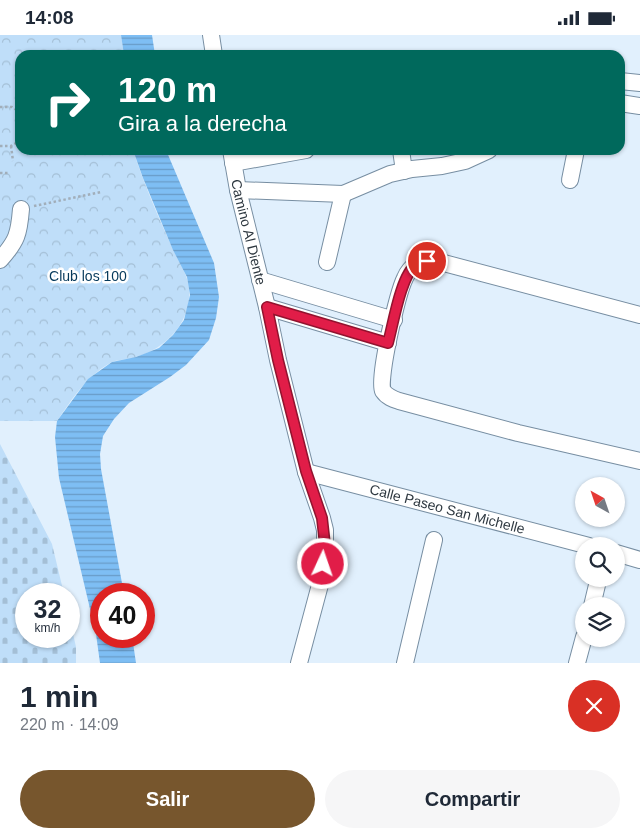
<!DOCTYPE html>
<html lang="es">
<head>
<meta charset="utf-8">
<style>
  :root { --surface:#fff; --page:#f6f6f7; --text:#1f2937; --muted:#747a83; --accent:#77562d }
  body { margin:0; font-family:Helvetica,sans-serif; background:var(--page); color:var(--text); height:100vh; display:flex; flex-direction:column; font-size:19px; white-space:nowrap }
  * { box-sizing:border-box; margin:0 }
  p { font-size:16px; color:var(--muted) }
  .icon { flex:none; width:28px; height:28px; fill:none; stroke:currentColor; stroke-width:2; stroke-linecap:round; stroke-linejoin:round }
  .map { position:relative; height:628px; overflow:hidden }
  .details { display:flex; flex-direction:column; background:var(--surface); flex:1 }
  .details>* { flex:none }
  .guide { position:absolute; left:15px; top:15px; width:610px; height:105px; border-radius:15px; box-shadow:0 1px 4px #0004; background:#00695c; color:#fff; overflow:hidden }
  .needle { width:32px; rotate:320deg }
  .tools { position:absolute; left:575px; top:442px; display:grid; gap:10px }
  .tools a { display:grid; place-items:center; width:50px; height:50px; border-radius:50%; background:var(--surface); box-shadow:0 1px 4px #0004; font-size:25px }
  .speed { position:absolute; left:15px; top:548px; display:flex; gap:10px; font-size:25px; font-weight:700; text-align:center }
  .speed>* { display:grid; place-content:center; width:65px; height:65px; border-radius:50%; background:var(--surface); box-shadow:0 1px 4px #0004; line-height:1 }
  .speed small { font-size:12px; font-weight:400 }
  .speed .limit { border:8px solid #d22; background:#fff; color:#111 }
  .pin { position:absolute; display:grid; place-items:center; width:42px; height:42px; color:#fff; margin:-21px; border:2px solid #fff; border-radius:50%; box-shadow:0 1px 5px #0007 }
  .me { position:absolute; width:55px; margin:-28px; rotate:3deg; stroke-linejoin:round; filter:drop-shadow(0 0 4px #0008) }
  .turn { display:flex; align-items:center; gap:18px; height:105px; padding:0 20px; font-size:22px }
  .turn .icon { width:65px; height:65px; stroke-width:2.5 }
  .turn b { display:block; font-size:35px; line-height:42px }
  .round { display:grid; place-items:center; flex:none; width:52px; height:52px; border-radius:26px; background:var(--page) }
  .headline { display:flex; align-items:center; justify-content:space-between; height:85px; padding:0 20px }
  h1 { font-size:30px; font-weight:600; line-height:38px }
  .primary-button { display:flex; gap:10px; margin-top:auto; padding:10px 20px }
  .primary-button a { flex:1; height:58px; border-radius:30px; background:var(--accent); color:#fff; font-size:20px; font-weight:600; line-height:58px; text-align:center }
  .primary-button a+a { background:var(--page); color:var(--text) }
  .status { display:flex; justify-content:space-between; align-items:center; height:35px; padding:0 25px; background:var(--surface); direction:ltr }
  .status svg { height:14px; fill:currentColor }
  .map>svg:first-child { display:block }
  .cemetery { fill:url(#cemetery-stones) }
  .park { fill:url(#park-crowns) }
  .water { fill:url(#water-rules) }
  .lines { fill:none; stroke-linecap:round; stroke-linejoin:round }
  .minor-casing { stroke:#778ea2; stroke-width:18 }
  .path { stroke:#a1aeba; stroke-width:2.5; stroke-dasharray:2.5 2.5; stroke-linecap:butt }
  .minor { stroke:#fff; stroke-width:16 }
  .route-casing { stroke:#92132f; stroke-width:12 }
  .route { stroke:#e11d48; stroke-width:9 }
  .labels { text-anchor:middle; stroke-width:5; stroke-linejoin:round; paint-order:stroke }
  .street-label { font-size:14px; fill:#2e3840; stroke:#fff }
  .park-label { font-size:14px; fill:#05395b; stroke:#fff }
</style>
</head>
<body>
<div class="status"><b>14:08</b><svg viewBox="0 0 49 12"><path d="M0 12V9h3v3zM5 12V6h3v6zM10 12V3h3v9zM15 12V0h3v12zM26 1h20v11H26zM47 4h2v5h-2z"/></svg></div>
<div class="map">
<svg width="640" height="628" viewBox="0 0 640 628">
  <defs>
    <pattern id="cemetery-stones" width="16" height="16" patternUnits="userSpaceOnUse" patternTransform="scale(1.25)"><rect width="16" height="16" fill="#bfdef9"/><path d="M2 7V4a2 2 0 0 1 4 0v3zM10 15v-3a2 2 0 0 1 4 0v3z" fill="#a4bfd6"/></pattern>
    <pattern id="park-crowns" width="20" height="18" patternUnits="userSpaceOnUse" patternTransform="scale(1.25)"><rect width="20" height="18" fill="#bfdef9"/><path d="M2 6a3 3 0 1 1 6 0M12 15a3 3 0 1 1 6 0" fill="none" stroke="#a4bfd6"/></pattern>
    <pattern id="water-rules" width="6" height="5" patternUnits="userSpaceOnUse" patternTransform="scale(1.25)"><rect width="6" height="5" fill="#7ebef4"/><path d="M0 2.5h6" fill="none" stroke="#689bc7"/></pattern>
  </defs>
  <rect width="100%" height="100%" fill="#e1f0fd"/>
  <path class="cemetery" d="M 0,409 L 52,509 L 64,559 L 26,559 L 26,601 L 69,601 L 69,581 L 76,612 L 76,628 L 0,628 Z"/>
  <path class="park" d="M 0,0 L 121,0 L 124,20 L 20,20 L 20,115 L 133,115 C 144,149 158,182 173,214 C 177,223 183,232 186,241 C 199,278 170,313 136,322 C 128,325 117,324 110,328 C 86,342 72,364 57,386 L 0,386 Z"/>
  <g class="water">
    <path d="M 121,0 L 152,0 L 155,20 L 124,20 Z"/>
    <path d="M 133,115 L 166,115 L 214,228 L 219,262 L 216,283 L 209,305 L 186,330 L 170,342 L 129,368 L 114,384 L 103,401 L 100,419 L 101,434 L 124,559 L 101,559 L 101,601 L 132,601 L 136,628 L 100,628 L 96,599 L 59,443 L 55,402 L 57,386 L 88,344 L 112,327 L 136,322 L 159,313 L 173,300 L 184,285 L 190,260 L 187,242 L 173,215 L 143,143 Z"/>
  </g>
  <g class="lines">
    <g class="minor-casing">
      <g id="minor">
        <path d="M 211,0 L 214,20"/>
        <path d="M 620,46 L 640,48"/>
        <path d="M 620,68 L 640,71"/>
        <path id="s1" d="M 231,115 L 238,155 L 267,272 L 278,325 L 306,437 L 322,483 L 325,495 L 325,510 L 321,546 L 299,628"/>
        <path d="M 401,115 L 404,136"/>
        <path d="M 233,128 L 306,115"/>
        <path d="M 570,145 L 576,115"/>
        <path d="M 238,155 L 343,159 L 390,139 L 412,134 L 442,131 L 465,126 L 489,115"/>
        <path d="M 0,225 C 17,206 19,199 21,174"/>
        <path d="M 327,227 L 343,159"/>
        <path d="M 260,245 L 394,285"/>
        <path d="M 267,272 L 388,308"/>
        <path d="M 640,280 L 440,227 C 433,227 424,225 417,229 C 412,231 407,238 405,243 C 398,257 377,345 383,356 C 387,362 393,364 399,366 L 518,398 L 640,426"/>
        <path id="s2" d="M 306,437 L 589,511"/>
        <path d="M 616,518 L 640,525"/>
        <path d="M 592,571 L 597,550"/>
        <path d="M 405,628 L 434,505"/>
        <path d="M 577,628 L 584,602"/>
      </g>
    </g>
    <g class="path">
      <path d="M 0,72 L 12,72 L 20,77"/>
      <path d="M 0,111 L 11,111 L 20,106"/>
      <path d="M 11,111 L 13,126"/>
      <path d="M 0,138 L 8,138"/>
      <path d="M 34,171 L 101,157"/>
    </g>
    <use href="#minor" class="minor"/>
  </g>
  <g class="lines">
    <g class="route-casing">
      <path id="route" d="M 323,529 L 325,510 L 322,483 L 306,436 L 278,325 L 267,272 L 388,308 C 393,290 401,239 416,230 C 419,228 423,227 427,226"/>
    </g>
    <use href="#route" class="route"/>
  </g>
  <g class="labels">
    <g class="street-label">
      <text dy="5" stroke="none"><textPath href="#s1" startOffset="84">Camino Al Diente</textPath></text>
      <text dy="5" stroke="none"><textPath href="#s2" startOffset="146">Calle Paseo San Michelle</textPath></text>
    </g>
    <g class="park-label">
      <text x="88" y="246">Club los 100</text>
    </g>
  </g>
</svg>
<div class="tools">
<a><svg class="needle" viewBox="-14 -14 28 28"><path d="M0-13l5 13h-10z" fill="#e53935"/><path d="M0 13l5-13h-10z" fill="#747a83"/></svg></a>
<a><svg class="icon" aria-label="search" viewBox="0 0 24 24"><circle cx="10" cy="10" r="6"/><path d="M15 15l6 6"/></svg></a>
<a><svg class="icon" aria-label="layers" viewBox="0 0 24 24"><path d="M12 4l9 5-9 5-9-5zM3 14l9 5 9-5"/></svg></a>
</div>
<div class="speed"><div>32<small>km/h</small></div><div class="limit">40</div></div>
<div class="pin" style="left:427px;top:226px;background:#d93025"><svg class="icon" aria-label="arrive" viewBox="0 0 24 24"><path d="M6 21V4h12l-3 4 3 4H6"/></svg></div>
<svg class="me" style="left:323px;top:529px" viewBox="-20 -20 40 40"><circle r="17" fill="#e11d48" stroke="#fff" stroke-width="3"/><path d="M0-11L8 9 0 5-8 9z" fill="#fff"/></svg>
<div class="guide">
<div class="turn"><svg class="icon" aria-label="right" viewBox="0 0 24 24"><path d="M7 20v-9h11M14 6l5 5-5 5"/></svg><div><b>120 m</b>Gira a la derecha</div></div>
</div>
</div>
<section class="details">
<div class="headline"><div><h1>1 min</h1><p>220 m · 14:09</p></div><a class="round" style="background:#d93025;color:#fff"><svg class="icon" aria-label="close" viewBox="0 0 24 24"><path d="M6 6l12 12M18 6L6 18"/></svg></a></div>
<div class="primary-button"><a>Salir</a><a>Compartir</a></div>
</section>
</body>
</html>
